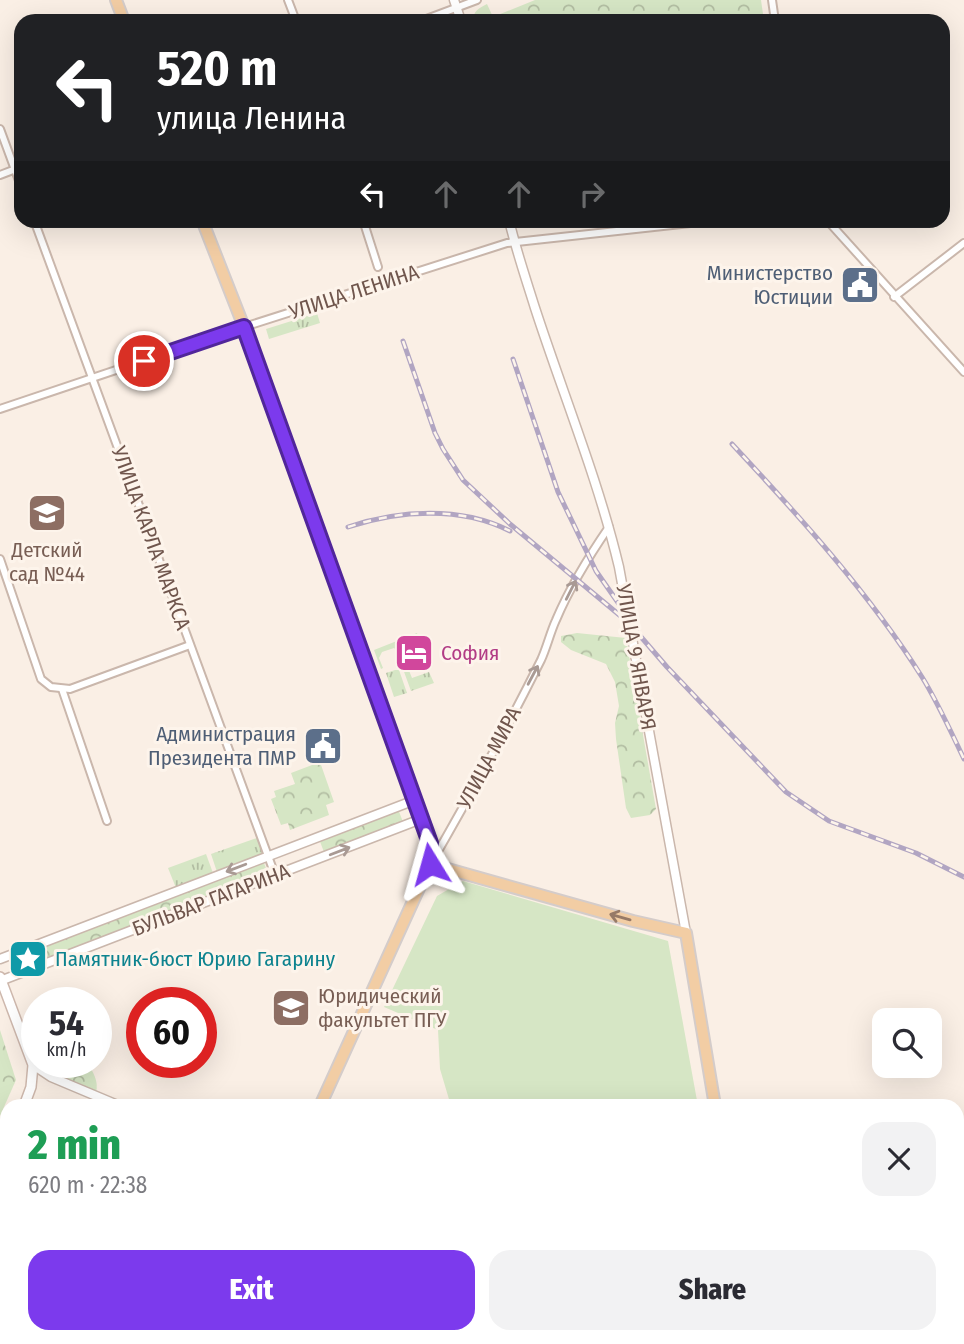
<!DOCTYPE html>
<html lang="en">
<head>
<meta charset="utf-8">
<style>
  :root { --surface:#fff; --page:#f2f2f3; --text:#2b2b33; --muted:#7c7c81; --accent:#7c3aed }
  body { margin:0; font-family:"Fira Sans Condensed",sans-serif; background:var(--page); color:var(--text); height:100vh; display:flex; flex-direction:column; font-size:26px; white-space:nowrap }
  * { box-sizing:border-box; margin:0 }
  p { font-size:23px; color:var(--muted) }
  .icon { flex:none; width:38px; height:38px; fill:none; stroke:currentColor; stroke-width:2; stroke-linecap:round; stroke-linejoin:round }
  .map { position:relative; flex:1; overflow:hidden }
  .drawer { position:absolute; left:0px; top:1099px; width:964px; height:245px; display:flex; flex-direction:column; background:var(--surface); border-radius:21px 21px 0 0; box-shadow:0 7px 28px #0002 }
  .drawer>* { flex:none }
  .banner { position:absolute; left:14px; top:14px; width:936px; height:214px; border-radius:21px; box-shadow:0 7px 28px #0002; background:#202124; color:#fff; overflow:hidden }
  .buttons { position:absolute; left:872px; top:1008px; display:grid; gap:14px }
  .buttons a { display:grid; place-items:center; width:70px; height:70px; border-radius:14px; background:var(--surface); box-shadow:0 7px 28px #0002; font-size:35px }
  .speed { position:absolute; left:21px; top:987px; display:flex; gap:14px; font-size:35px; font-weight:700; text-align:center }
  .speed>* { display:grid; place-content:center; width:91px; height:91px; border-radius:50%; background:var(--surface); box-shadow:0 7px 28px #0002; line-height:1 }
  .speed small { font-size:18px; font-weight:400 }
  .speed .limit { border:10px solid #d22; background:#fff; color:#111 }
  .pin { position:absolute; display:grid; place-items:center; width:60px; height:60px; color:#fff; margin:-30px; border:4px solid #fff; border-radius:50%; box-shadow:0 2px 7px #0007 }
  .me { position:absolute; width:77px; margin:-38px; rotate:352deg; stroke-linejoin:round; filter:drop-shadow(0 0 5px #0008) }
  .turn { display:flex; align-items:center; gap:24px; height:147px; padding:0 28px; font-size:32px }
  .turn .icon { width:91px; height:91px; stroke-width:2.5 }
  .turn b { display:block; font-size:49px; line-height:60px }
  .lanes { display:flex; align-items:center; height:66px; padding:0 28px; background:#0003; justify-content:center; gap:35px; direction:ltr }
  .lanes .off { opacity:.35 }
  .round { display:grid; place-items:center; flex:none; width:74px; height:74px; border-radius:21px; background:var(--page) }
  .summary { display:flex; align-items:center; justify-content:space-between; height:119px; padding:0 28px }
  h1 { font-size:42px; font-weight:800; line-height:52px; color:#1e9e55 }
  .cta { display:flex; gap:14px; margin-top:auto; padding:14px 28px }
  .cta a { flex:1; height:80px; border-radius:21px; background:var(--accent); color:#fff; font-size:28px; font-weight:800; line-height:80px; text-align:center }
  .cta a+a { background:var(--page); color:var(--text) }
  .map>svg:first-child { display:block }
  .grass { fill:url(#grass-tufts) }
  .forest { fill:url(#forest-crowns) }
  .pitch { fill:#d6e6c5 }
  .lines { fill:none; stroke-linecap:round; stroke-linejoin:round }
  .minor-casing { stroke:#cab7ac; stroke-width:10 }
  .tertiary-casing { stroke:#cab7ac; stroke-width:11 }
  .secondary-casing { stroke:#ceb8ad; stroke-width:12 }
  .primary-casing { stroke:#d4ccca; stroke-width:14 }
  .minor { stroke:#fff; stroke-width:6 }
  .tertiary { stroke:#fff; stroke-width:8 }
  .secondary { stroke:#fff; stroke-width:9 }
  .primary { stroke:#f2cda4; stroke-width:10 }
  .rail-casing { stroke:#b1a5c2; stroke-width:5 }
  .rail { stroke:#fdf4eb; stroke-width:2.5; stroke-dasharray:8; stroke-linecap:butt }
  .oneway { stroke:#a99a94 }
  .oneway2 { stroke:#977a67 }
  .route-casing { stroke:#51269a; stroke-width:18 }
  .route { stroke:#7c3aed; stroke-width:12 }
  .labels { text-anchor:middle; stroke-width:6; stroke-linejoin:round; paint-order:stroke }
  .service-label { font-size:21px; fill:#4e5e75; stroke:#fdf4eb; text-anchor:end }
  .street-label { font-size:21px; fill:#70564d; stroke:#fdf4eb }
  .education-label { font-size:21px; fill:#785e54; stroke:#fdf4eb }
  .hotel-label { font-size:21px; fill:#b23c85; stroke:#fdf4eb; text-anchor:start }
  .culture-label { font-size:21px; fill:#0d838f; stroke:#fdf4eb; text-anchor:start }
</style>
</head>
<body>
<div class="map">
<svg width="964" height="1344" viewBox="0 0 964 1344">
  <defs>
    <pattern id="grass-tufts" width="24" height="20" patternUnits="userSpaceOnUse" patternTransform="scale(1.75)"><rect width="24" height="20" fill="#d6e6c5"/><path d="M3 7l-1-3M5 7V3M7 7l1-3M15 17l-1-3M17 17v-4M19 17l1-3" fill="none" stroke="#b2bda2"/></pattern>
    <pattern id="forest-crowns" width="20" height="18" patternUnits="userSpaceOnUse" patternTransform="scale(1.75)"><rect width="20" height="18" fill="#d6e6c5"/><path d="M2 6a3 3 0 1 1 6 0M12 15a3 3 0 1 1 6 0" fill="none" stroke="#b2bda2"/></pattern>
  </defs>
  <rect width="100%" height="100%" fill="#faefe5"/>
  <g class="grass">
    <path d="M 317,313 L 320,323 L 269,339 L 266,329 Z"/>
    <path d="M 417,633 L 419,639 L 402,646 L 406,658 L 402,660 L 400,653 L 394,648 L 382,652 L 379,658 L 383,668 L 381,669 L 374,650 Z"/>
    <path d="M 408,668 L 412,678 L 429,672 L 434,683 L 411,691 L 403,669 Z"/>
    <path d="M 395,670 L 399,670 L 407,693 L 394,697 L 386,673 Z"/>
    <path d="M 257,838 L 263,855 L 217,872 L 211,854 Z"/>
    <path d="M 206,854 L 213,873 L 176,888 L 168,868 Z"/>
  </g>
  <g class="forest">
    <path d="M 535,0 L 761,0 L 764,21 L 473,21 C 473,11 479,8 487,4 L 493,17 Z"/>
    <path d="M 577,633 L 626,638 L 656,809 L 650,815 L 631,818 L 626,808 L 616,739 L 615,723 L 619,706 L 615,682 L 606,664 L 571,650 L 561,642 L 561,636 Z"/>
    <path d="M 320,762 L 334,802 L 326,805 L 329,815 L 290,830 L 288,823 L 281,825 L 271,799 L 276,797 L 274,791 L 295,784 L 291,773 Z"/>
    <path d="M 398,809 L 403,822 L 324,852 L 319,839 Z"/>
    <path d="M 263,861 L 269,875 L 17,972 L 11,958 Z"/>
    <path d="M 0,1030 L 16,1080 L 0,1116 Z"/>
    <path d="M 58,1062 L 86,1062 C 93,1071 99,1081 96,1093 L 74,1085 L 62,1076 Z"/>
    <path d="M 7,1164 L 7,1218 L 0,1214 L 0,1172 L 3,1165 Z"/>
    <path d="M 0,1256 L 7,1260 L 7,1318 L 0,1314 Z"/>
    <path d="M 234,1337 L 455,1337 L 452,1344 L 231,1344 Z"/>
  </g>
  <path class="pitch" d="M 463,881 L 668,941 L 698,1106 L 451,1106 L 440,1069 L 438,1030 L 384,1007 L 437,896 Z"/>
  <g class="lines">
    <g class="minor-casing">
      <g id="minor">
        <path d="M 288,0 L 296,21"/>
        <path d="M 772,0 L 775,21"/>
        <path d="M 421,21 L 477,0"/>
        <path d="M 0,129 L 21,186"/>
        <path d="M 0,175 L 21,167"/>
        <path d="M 34,220 L 275,875"/>
        <path d="M 363,220 L 378,267"/>
        <path d="M 827,220 L 964,372"/>
        <path d="M 894,297 L 964,243"/>
        <path d="M 0,409 L 244,327 L 507,243 L 718,220"/>
        <path d="M 0,559 L 41,679 L 51,687 L 70,689 L 190,645"/>
        <path d="M 62,689 L 107,821"/>
        <path d="M 433,860 C 471,794 507,728 541,660 C 547,647 550,633 556,620 C 570,587 589,556 609,527"/>
        <path d="M 628,1337 L 646,1344"/>
        <path d="M 755,1337 L 757,1344"/>
      </g>
    </g>
    <g class="tertiary-casing">
      <g id="tertiary">
        <path d="M 454,0 L 461,21"/>
        <path d="M 509,220 C 516,250 526,279 535,308 C 563,394 598,479 619,567 L 686,933"/>
        <path d="M 0,959 L 415,800"/>
        <path d="M 0,981 L 421,819"/>
        <path d="M 33,1065 L 51,1077 L 120,1106"/>
      </g>
    </g>
    <g class="secondary-casing">
      <g id="secondary">
        <path d="M 0,977 L 33,1065 L 31,1087 L 24,1106"/>
        <path d="M 0,1161 L 7,1145"/>
      </g>
    </g>
    <g class="primary-casing">
      <g id="primary">
        <path d="M 116,0 L 124,21"/>
        <path d="M 202,220 L 244,327 L 431,847 L 430,864 L 320,1106"/>
        <path d="M 430,864 L 633,921 L 686,933 L 715,1106"/>
        <path d="M 212,1344 L 216,1337"/>
        <path d="M 670,1344 L 674,1337"/>
      </g>
    </g>
    <use href="#minor" class="minor"/>
    <use href="#tertiary" class="tertiary"/>
    <use href="#secondary" class="secondary"/>
    <use href="#primary" class="primary"/>
    <g class="rail-casing">
      <g id="rail">
        <path d="M 403,341 L 435,433 L 443,449 L 463,480 L 510,524 L 629,623 L 667,667 L 786,792 L 829,821 L 916,853 L 964,877"/>
        <path d="M 513,359 L 558,492 L 596,571 L 619,604"/>
        <path d="M 732,444 C 800,517 869,593 922,677 C 938,703 951,732 964,759"/>
        <path d="M 348,527 C 399,510 461,506 510,531"/>
        <path d="M 957,1255 L 964,1262"/>
      </g>
    </g>
    <use href="#rail" class="rail"/>
  </g>
  <defs><path id="oneway-shaft" d="M-6 0H5M1.5-3L5.5 0L1.5 3" fill="none" stroke-width="1.6" stroke-linecap="round" stroke-linejoin="round" transform="scale(1.75)"/></defs>
  <g class="oneway">
    <use href="#oneway-shaft" transform="translate(571 590) rotate(-63)"/>
    <use href="#oneway-shaft" transform="translate(533 675) rotate(-62)"/>
    <use href="#oneway-shaft" transform="translate(340 851) rotate(-21)"/>
    <use href="#oneway-shaft" transform="translate(236 868) rotate(159)"/>
  </g>
  <use class="oneway2" href="#oneway-shaft" transform="translate(620 917) rotate(-164)"/>
  <g class="lines">
    <g class="route-casing">
      <path id="route" d="M 144,361 L 244,327 L 430,843 L 430,864"/>
    </g>
    <use href="#route" class="route"/>
  </g>
  <defs>
    <g id="civic-square" transform="scale(2.0125)"><rect x="-9" y="-9" width="18" height="18" rx="4" fill="#5c6f8a" stroke="#fdf4eb"/><path d="M-.6-6.5H3V-4.5H.6V-3L4-1V1h2V6H-6V1h2V-1L-.6-3ZM-1.2 2.5V6h2.4V2.5Z" fill="#fff"/></g>
    <g id="school-square" transform="scale(2.0125)"><rect x="-9" y="-9" width="18" height="18" rx="4" fill="#8d6e63" stroke="#fdf4eb"/><path d="M0-5L7-2L0 1L-7-2ZM-4 1L0 2.5L4 1V4Q0 6-4 4Z" fill="#fff"/></g>
    <g id="hotel-square" transform="scale(2.0125)"><rect x="-9" y="-9" width="18" height="18" rx="4" fill="#d1479c" stroke="#fdf4eb"/><path d="M-6-4.5h1.5V1H6V5H4.5V3h-9V5H-6ZM-4 0a1.8 1.8 0 1 1 3.6 0ZM.5 0V-2.5h3Q6-2.5 6 0Z" fill="#fff"/></g>
    <g id="sight-square" transform="scale(2.0125)"><rect x="-9" y="-9" width="18" height="18" rx="4" fill="#0f9aa8" stroke="#fdf4eb"/><path d="M0-6L1.8-2.2L6-1.7L2.9 1.2L3.7 5.4L0 3.3L-3.7 5.4L-2.9 1.2L-6-1.7L-1.8-2.2Z" fill="#fff"/></g>
    <g id="university-square" transform="scale(2.0125)"><rect x="-9" y="-9" width="18" height="18" rx="4" fill="#8d6e63" stroke="#fdf4eb"/><path d="M0-5L7-2L0 1L-7-2ZM-4 1L0 2.5L4 1V4Q0 6-4 4Z" fill="#fff"/></g>
  </defs>
  <g fill-rule="evenodd">
    <use href="#civic-square" x="860" y="285"/>
    <use href="#school-square" x="47" y="513"/>
    <use href="#hotel-square" x="414" y="653"/>
    <use href="#civic-square" x="323" y="746"/>
    <use href="#sight-square" x="28" y="959"/>
    <use href="#university-square" x="291" y="1008"/>
  </g>
  <g class="labels">
    <g class="service-label">
      <text x="833" y="280">Министерство<tspan x="833" dy="24">Юстиции</tspan></text>
      <text x="296" y="741">Администрация<tspan x="296" dy="24">Президента ПМР</tspan></text>
    </g>
    <g class="street-label">
      <text transform="translate(354 292) rotate(-18)" y="7">УЛИЦА ЛЕНИНА</text>
      <text transform="translate(151 538) rotate(70)" y="7">УЛИЦА КАРЛА МАРКСА</text>
      <text transform="translate(636 657) rotate(80)" y="7">УЛИЦА 9 ЯНВАРЯ</text>
      <text transform="translate(489 758) rotate(-62)" y="7">УЛИЦА МИРА</text>
      <text transform="translate(211 900) rotate(-21)" y="7">БУЛЬВАР ГАГАРИНА</text>
    </g>
    <g class="education-label">
      <text x="47" y="557">Детский<tspan x="47" dy="24">сад №44</tspan></text>
      <text x="318" y="1003" text-anchor="start">Юридический<tspan x="318" dy="24">факультет ПГУ</tspan></text>
    </g>
    <g class="hotel-label">
      <text x="441" y="660">София</text>
    </g>
    <g class="culture-label">
      <text x="55" y="966">Памятник-бюст Юрию Гагарину</text>
    </g>
  </g>
</svg>
<div class="buttons">
<a><svg class="icon" aria-label="search" viewBox="0 0 24 24"><circle cx="10" cy="10" r="6"/><path d="M15 15l6 6"/></svg></a>
</div>
<div class="speed"><div>54<small>km/h</small></div><div class="limit">60</div></div>
<div class="pin" style="left:144px;top:361px;background:#d93025"><svg class="icon" aria-label="arrive" viewBox="0 0 24 24"><path d="M6 21V4h12l-3 4 3 4H6"/></svg></div>
<svg class="me" style="left:430px;top:864px" viewBox="-20 -20 40 40"><path d="M0-17L14 15 0 8-14 15z" fill="#7c3aed" stroke="#fff" stroke-width="4"/></svg>
<div class="banner">
<div class="turn"><svg class="icon" aria-label="left" viewBox="0 0 24 24"><path d="M17 20v-9H6M10 6l-5 5 5 5"/></svg><div><b>520 m</b>улица Ленина</div></div>
<div class="lanes"><svg class="icon" aria-label="left" viewBox="0 0 24 24"><path d="M17 20v-9H6M10 6l-5 5 5 5"/></svg><svg class="icon off" aria-label="ahead" viewBox="0 0 24 24"><path d="M12 20V5M6 11l6-6 6 6"/></svg><svg class="icon off" aria-label="ahead" viewBox="0 0 24 24"><path d="M12 20V5M6 11l6-6 6 6"/></svg><svg class="icon off" aria-label="right" viewBox="0 0 24 24"><path d="M7 20v-9h11M14 6l5 5-5 5"/></svg></div>
</div>
<section class="drawer">
<div class="summary"><div><h1>2 min</h1><p>620 m · 22:38</p></div><a class="round"><svg class="icon" aria-label="close" viewBox="0 0 24 24"><path d="M6 6l12 12M18 6L6 18"/></svg></a></div>
<div class="cta"><a>Exit</a><a>Share</a></div>
</section>
</div>
</body>
</html>
